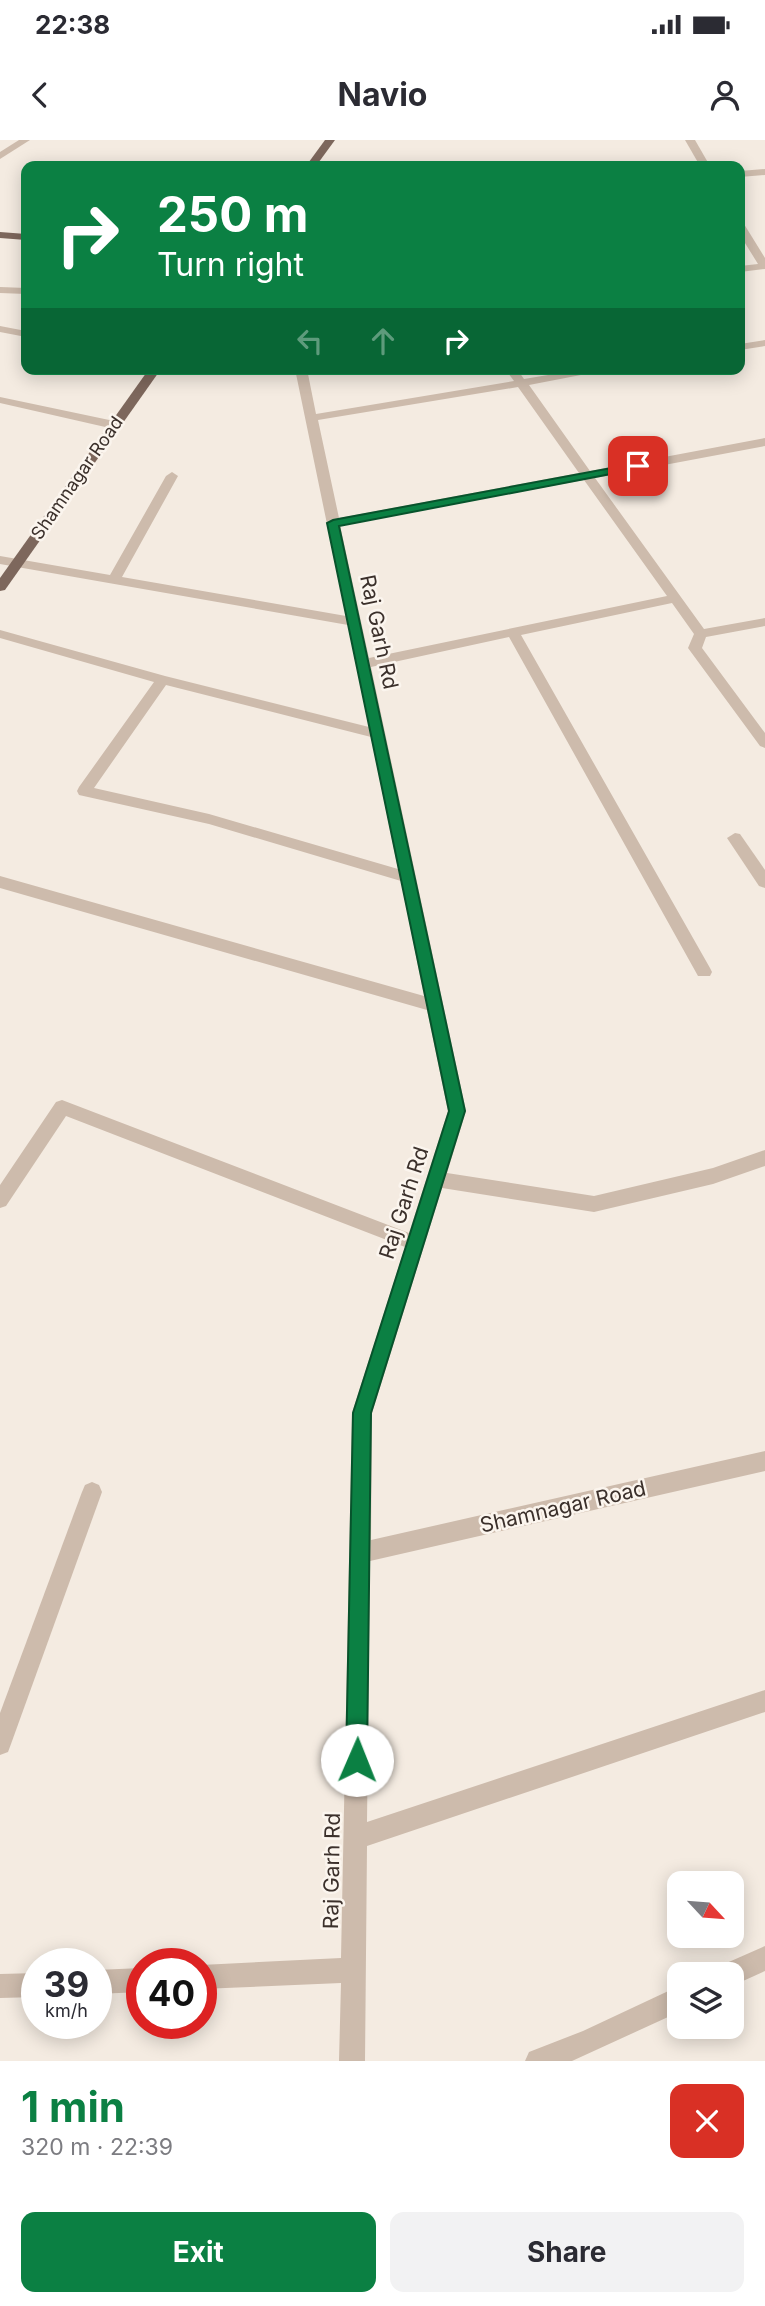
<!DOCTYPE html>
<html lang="en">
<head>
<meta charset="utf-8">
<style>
  :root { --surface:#fff; --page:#f2f2f3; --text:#2b2b33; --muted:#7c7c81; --accent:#0b8043 }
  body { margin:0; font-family:Inter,sans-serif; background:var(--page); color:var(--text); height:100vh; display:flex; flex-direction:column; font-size:26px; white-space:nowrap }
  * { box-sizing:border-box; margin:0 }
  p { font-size:23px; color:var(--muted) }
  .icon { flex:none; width:38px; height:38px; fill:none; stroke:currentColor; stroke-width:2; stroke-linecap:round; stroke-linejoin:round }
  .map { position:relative; height:1921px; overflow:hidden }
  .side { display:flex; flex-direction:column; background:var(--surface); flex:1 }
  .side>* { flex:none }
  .hud { position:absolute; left:21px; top:21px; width:724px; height:214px; border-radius:14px; box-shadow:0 4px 18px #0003; background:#0b8043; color:#fff; overflow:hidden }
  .needle { width:46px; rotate:116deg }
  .fabs { position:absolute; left:667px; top:1731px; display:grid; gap:14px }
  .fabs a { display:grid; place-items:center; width:77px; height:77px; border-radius:14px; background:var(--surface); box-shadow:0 4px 18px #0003; font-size:35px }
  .speed { position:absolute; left:21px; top:1808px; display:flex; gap:14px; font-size:35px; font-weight:700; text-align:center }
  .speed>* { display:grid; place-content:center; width:91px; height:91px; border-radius:50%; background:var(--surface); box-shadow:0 4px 18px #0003; line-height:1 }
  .speed small { font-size:18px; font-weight:400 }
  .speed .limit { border:10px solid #d22; background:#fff; color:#111 }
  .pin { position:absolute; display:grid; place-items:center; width:60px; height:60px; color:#fff; margin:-30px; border-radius:14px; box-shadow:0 4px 10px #0006 }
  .me { position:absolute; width:77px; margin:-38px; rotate:1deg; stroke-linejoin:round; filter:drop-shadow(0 0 5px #0008) }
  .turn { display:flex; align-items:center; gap:24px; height:147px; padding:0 21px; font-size:32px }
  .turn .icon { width:91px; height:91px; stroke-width:2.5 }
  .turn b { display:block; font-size:49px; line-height:60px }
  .lanes { display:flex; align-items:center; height:66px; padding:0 21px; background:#0003; justify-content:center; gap:35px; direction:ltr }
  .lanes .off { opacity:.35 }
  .round { display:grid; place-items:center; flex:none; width:74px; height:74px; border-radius:14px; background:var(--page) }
  .overview { display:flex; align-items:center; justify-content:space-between; height:119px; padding:0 21px }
  h1 { font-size:42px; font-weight:700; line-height:52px; color:var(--accent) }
  .button { display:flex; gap:14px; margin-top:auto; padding:14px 21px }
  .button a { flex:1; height:80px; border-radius:14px; background:var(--accent); color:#fff; font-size:28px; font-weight:700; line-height:80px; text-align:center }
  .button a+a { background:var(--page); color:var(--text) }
  .status { display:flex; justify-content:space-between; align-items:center; height:49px; padding:0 35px; background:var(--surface); direction:ltr }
  .status svg { height:19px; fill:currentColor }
  header { display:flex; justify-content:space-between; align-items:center; height:91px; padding:0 21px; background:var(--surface); font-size:32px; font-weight:700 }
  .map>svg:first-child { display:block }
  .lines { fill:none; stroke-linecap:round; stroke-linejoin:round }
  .minor { fill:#cdbbac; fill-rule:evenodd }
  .major { fill:#7d675c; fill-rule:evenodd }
  .route { fill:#0b8043; stroke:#07532c; stroke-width:2 }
  .labels { text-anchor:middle; stroke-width:5; stroke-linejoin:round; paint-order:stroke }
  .far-street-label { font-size:18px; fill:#3b302b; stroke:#fbf5ee }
  .street-label { font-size:21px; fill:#3b302b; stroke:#fbf5ee }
</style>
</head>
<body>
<div class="status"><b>22:38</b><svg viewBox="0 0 49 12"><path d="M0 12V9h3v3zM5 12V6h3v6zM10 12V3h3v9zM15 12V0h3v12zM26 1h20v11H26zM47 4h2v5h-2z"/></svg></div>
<header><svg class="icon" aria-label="back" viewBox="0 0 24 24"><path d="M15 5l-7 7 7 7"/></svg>Navio<svg class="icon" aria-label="person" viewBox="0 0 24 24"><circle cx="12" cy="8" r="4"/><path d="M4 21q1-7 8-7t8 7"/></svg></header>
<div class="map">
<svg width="765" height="1921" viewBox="0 0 765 1921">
  <rect width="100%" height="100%" fill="#f4ebe1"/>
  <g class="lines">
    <g class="minor">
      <path d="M 19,0 L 30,0 L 0,19 L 0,12 Z"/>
      <path d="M 685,0 L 695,0 L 710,26 L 700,26 Z"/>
      <path d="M 765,29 L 765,35 L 740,37 L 740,31 Z"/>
      <path d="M 740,83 L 744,84 L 765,118 L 765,129 L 740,132 L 740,126 L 758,124 L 740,95 Z"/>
      <path d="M 0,147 L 26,148 L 26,154 L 0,153 Z"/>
      <path d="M 0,186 L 26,191 L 26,197 L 0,192 Z"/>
      <path d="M 765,200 L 765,206 L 740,210 L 740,204 Z"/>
      <path d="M 295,229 L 307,229 L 316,274 L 514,241 L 505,229 L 517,229 L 524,239 L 584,229 L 612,229 L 529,245 L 590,331 L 765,298 L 765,306 L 595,338 L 704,489 L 765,478 L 765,486 L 706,497 L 702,508 L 765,593 L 765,608 L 760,606 L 688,508 L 694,494 L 672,463 L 521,495 L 710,828 L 712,832 L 710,836 L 698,836 L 509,497 L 371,527 L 466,971 L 447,1033 L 594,1056 L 713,1028 L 765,1010 L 765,1026 L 713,1044 L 594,1072 L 442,1048 L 372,1273 L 371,1400 L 765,1311 L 765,1331 L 370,1421 L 367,1682 L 765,1550 L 765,1572 L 367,1706 L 365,1921 L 339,1921 L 341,1843 L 201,1849 L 201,1825 L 341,1818 L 352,1273 L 405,1107 L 66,976 L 6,1066 L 0,1068 L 0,1045 L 56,962 L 62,960 L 409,1093 L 448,971 L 427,870 L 0,748 L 0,736 L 424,856 L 401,741 L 209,684 L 79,655 L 77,651 L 79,647 L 154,542 L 0,498 L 0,490 L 165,536 L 369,587 L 348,485 L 0,424 L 0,416 L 110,435 L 166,336 L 172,332 L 178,336 L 122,437 L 346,476 ZM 518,247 L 579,333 L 339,378 L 318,280 ZM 584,340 L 667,456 L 369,518 L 340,385 ZM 166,545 L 371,597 L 398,729 L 209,674 L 94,648 Z"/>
      <path d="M 0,257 L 114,281 L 120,285 L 114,289 L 0,263 Z"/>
      <path d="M 735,693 L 740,694 L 765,730 L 765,748 L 759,746 L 727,698 Z"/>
      <path d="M 92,1342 L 99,1345 L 102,1352 L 11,1604 L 8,1612 L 0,1615 L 0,1573 L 82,1352 L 85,1345 Z"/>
      <path d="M 765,1806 L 765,1831 L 732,1846 L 732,1834 L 719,1834 L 722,1825 Z"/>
      <path d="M 142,1828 L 142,1852 L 96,1854 L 96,1830 Z"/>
      <path d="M 37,1833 L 37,1857 L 0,1858 L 0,1834 Z"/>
      <path d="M 679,1846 L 679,1872 L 572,1921 L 525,1921 L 529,1912 L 583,1891 Z"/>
    </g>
    <g class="major">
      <path d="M 325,0 L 335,0 L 316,26 L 306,26 Z"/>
      <path d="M 0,92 L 26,94 L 26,100 L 0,98 Z"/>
      <path d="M 149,229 L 161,229 L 5,450 L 0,451 L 0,438 Z"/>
    </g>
  </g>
  <path class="route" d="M 638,323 L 644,326 L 642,328 L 339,386 L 465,971 L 371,1273 L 367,1620 L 364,1627 L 357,1630 L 349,1627 L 346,1620 L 353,1273 L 449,971 L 327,383 L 333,380 Z"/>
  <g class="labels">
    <g class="far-street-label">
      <text transform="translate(77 338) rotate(-55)" y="6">Shamnagar Road</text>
    </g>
    <g class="street-label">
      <text transform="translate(379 492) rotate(78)" y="7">Raj Garh Rd</text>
      <text transform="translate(404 1063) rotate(-72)" y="7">Raj Garh Rd</text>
      <text transform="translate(563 1367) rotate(-13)" y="7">Shamnagar Road</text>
      <text transform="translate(332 1731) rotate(-89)" y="7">Raj Garh Rd</text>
    </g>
  </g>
</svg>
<div class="fabs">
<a><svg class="needle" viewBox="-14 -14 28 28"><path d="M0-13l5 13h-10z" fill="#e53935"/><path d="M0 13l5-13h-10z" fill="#7c7c81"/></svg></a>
<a><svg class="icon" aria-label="layers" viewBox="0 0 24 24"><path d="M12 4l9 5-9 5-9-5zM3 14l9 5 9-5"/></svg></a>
</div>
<div class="speed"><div>39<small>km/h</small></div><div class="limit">40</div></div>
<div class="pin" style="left:638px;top:326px;background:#d93025"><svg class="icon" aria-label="arrive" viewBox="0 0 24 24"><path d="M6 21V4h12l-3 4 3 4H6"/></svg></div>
<svg class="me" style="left:357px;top:1620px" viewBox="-20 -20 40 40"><circle r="19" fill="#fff"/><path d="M0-13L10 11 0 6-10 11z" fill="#0b8043"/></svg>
<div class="hud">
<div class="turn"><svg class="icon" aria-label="right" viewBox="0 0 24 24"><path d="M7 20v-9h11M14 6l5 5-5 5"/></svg><div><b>250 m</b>Turn right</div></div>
<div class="lanes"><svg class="icon off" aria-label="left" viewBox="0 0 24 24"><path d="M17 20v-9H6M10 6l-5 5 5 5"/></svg><svg class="icon off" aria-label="ahead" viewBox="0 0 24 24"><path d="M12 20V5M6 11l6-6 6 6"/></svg><svg class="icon" aria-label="right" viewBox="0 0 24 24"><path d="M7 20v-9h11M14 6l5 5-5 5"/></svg></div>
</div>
</div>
<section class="side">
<div class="overview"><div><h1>1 min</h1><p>320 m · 22:39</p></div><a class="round" style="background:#d93025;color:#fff"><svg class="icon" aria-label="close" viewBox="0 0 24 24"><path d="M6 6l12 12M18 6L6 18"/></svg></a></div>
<div class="button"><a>Exit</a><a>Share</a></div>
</section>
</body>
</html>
